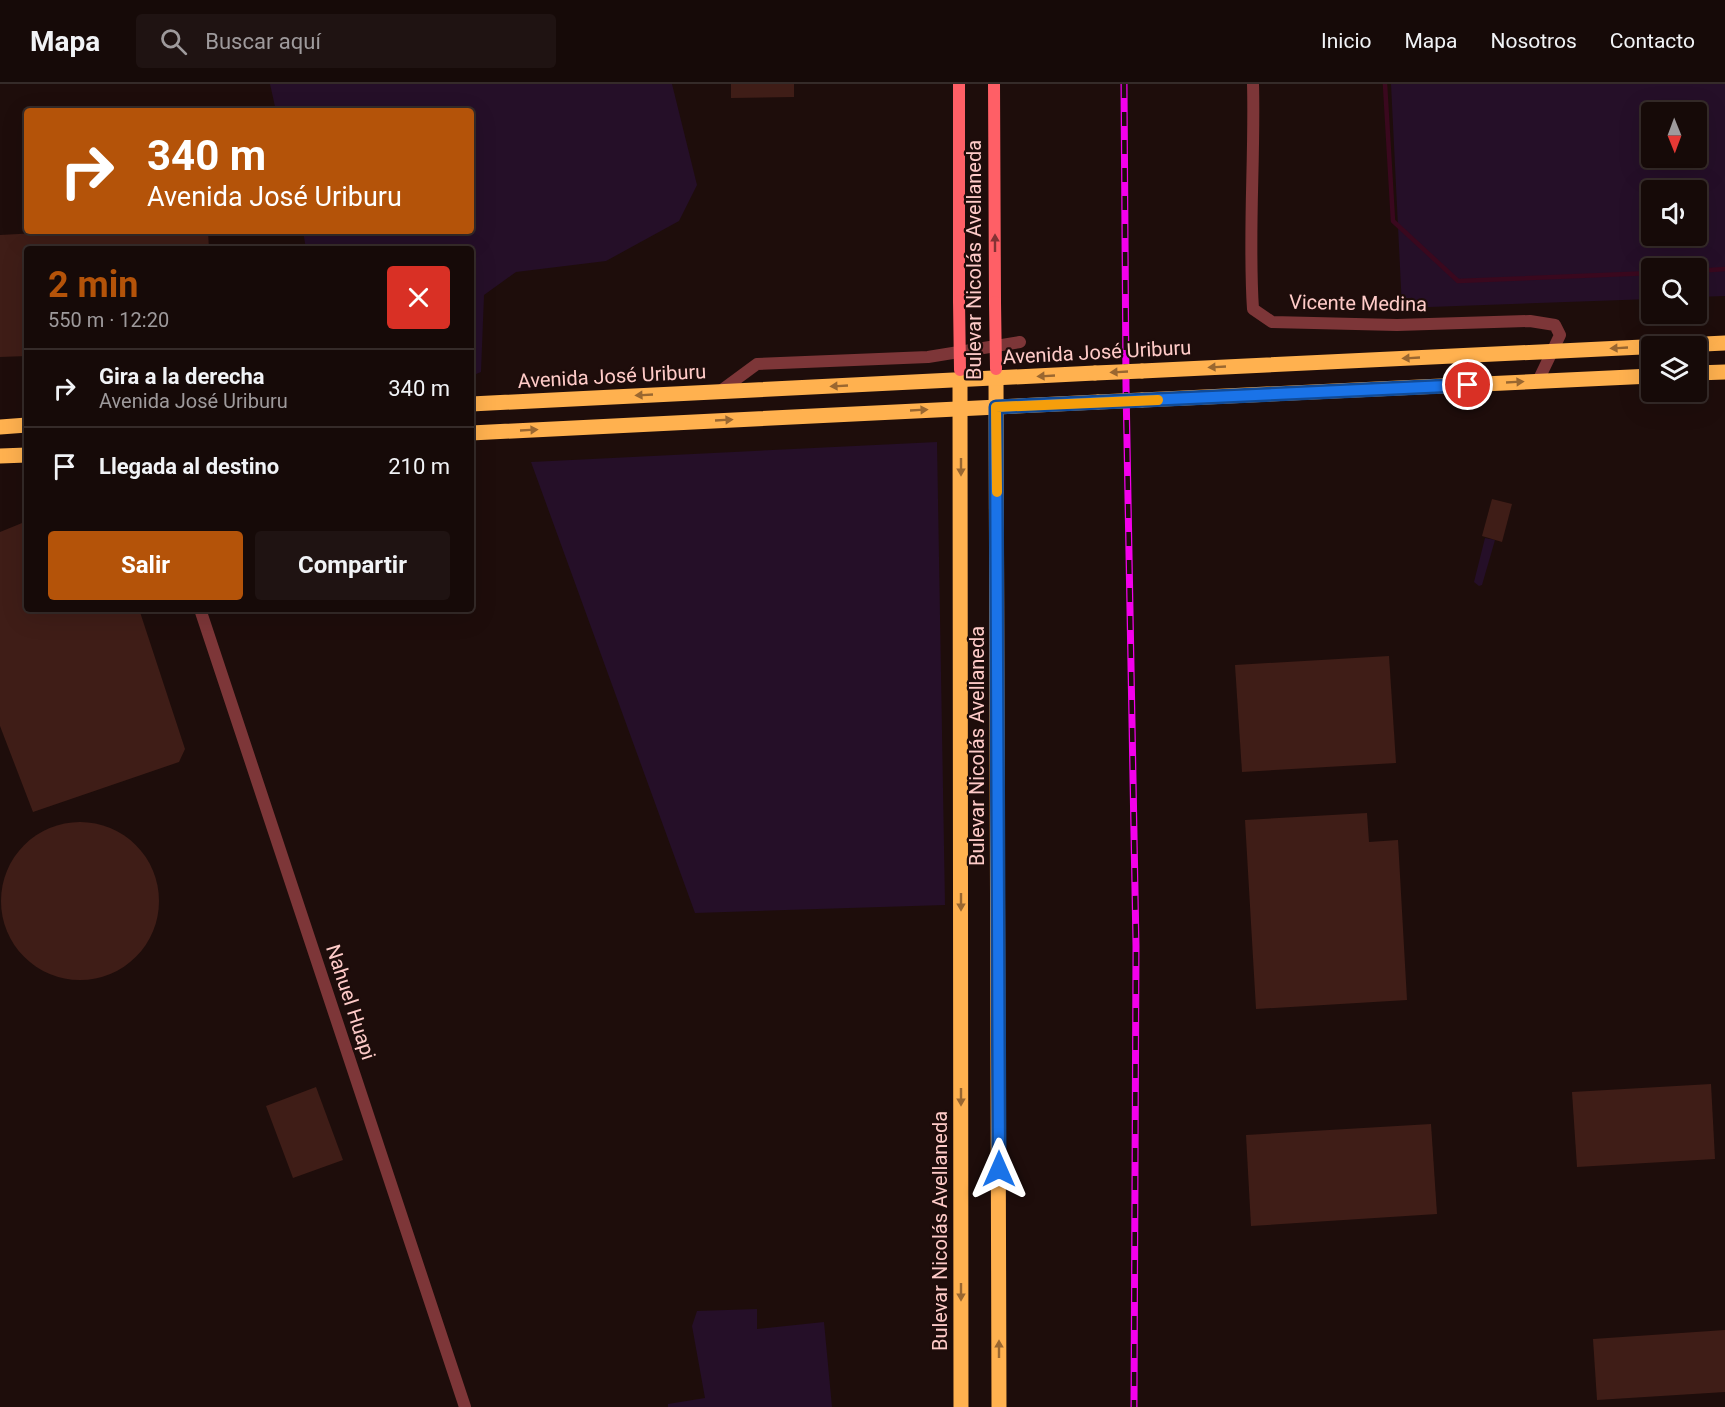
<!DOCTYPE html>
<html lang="es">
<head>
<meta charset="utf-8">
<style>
  :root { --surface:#160a08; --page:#1f1312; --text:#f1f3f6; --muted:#9e9a9c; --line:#352b29; --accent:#b45309 }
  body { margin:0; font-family:Roboto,sans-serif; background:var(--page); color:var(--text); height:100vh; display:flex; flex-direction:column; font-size:22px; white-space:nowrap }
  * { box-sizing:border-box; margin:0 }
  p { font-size:20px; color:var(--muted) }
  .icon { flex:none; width:33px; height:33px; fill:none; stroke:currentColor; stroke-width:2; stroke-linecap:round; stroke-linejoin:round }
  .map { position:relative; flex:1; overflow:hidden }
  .sheet { position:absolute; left:24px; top:162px; width:450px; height:366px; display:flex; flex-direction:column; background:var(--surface); border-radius:6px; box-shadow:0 6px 24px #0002,0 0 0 2px var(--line) }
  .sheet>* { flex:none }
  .guide { position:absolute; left:24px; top:24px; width:450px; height:126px; border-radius:6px; box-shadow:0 6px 24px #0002,0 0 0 2px var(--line); background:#b45309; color:#fff; overflow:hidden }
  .needle { width:39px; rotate:179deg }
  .tools { position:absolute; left:1641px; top:18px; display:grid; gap:12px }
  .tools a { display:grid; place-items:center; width:66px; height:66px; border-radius:6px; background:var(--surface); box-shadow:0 6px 24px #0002,0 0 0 2px var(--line); font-size:30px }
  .pin { position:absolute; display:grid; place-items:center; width:51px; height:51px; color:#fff; margin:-26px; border:3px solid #fff; border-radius:50%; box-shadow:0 2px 6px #0007 }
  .me { position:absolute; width:66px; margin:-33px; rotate:0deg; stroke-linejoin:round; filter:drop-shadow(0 0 4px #0008) }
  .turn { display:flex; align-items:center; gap:21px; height:126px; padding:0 24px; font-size:27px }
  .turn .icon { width:78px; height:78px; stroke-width:2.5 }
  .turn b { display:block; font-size:42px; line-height:51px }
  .round { display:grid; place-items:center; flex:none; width:63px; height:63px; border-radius:6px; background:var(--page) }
  .overview { display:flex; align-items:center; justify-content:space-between; height:102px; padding:0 24px }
  h1 { font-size:36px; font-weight:700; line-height:45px; color:var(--accent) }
  .primary-button { display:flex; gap:12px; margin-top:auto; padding:12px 24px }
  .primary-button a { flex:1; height:69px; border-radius:6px; background:var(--accent); color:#fff; font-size:24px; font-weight:700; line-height:69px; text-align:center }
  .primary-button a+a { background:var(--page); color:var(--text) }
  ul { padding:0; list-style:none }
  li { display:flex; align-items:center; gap:18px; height:78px; padding:0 24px; border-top:2px solid var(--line) }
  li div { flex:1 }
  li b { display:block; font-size:22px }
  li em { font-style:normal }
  header { display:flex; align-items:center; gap:36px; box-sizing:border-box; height:84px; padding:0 30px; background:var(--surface); border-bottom:2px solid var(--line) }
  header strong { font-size:28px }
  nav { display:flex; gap:33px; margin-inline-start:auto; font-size:21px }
  .search { width:420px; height:54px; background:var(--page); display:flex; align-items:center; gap:15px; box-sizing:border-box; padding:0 21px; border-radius:6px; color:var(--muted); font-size:22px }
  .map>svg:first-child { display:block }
  .green { fill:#250f28; fill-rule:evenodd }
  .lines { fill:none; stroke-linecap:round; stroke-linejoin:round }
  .stream { stroke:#3a081e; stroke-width:4.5 }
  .building { fill:#3f1d17 }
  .minor { stroke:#7d3638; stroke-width:12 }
  .secondary { stroke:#ff5f66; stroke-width:12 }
  .primary { stroke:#ffb14f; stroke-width:15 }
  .rail-casing { stroke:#f300eb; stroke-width:7 }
  .rail { stroke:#1e0d0b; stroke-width:4.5; stroke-dasharray:14; stroke-linecap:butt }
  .secondary-bridge { stroke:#ff5f66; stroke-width:12 }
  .primary-bridge { stroke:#ffb14f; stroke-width:15 }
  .oneway { fill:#833234 }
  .oneway2 { fill:#9a6730 }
  .route-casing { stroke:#114b97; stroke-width:15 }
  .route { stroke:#1a73e8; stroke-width:10 }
  .slow { stroke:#f59e0b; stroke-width:10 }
  .labels { text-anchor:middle; stroke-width:4.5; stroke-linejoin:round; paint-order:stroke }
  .street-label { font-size:20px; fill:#ffcbc8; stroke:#1e0d0b }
</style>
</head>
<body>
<header>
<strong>Mapa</strong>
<div class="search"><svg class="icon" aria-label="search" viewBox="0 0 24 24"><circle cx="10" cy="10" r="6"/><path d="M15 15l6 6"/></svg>Buscar aquí</div>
<nav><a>Inicio</a><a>Mapa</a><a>Nosotros</a><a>Contacto</a></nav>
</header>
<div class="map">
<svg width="1725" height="1323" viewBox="0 0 1725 1323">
  <rect width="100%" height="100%" fill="#1e0d0b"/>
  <g class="green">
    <path d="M 270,0 L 672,0 L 697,101 L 679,137 L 606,177 L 516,188 L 484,211 L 481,288 L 471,292 L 471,165 L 306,165 L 303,147 L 471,147 L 471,27 L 276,27 Z"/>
    <path d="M 1391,0 L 1725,0 L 1725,212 L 1697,213 L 1696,184 L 1652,184 L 1651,215 L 1402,224 ZM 1696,28 L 1696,74 L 1652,74 L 1652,28 ZM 1696,106 L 1696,152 L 1652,152 L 1652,106 Z"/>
    <path d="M 937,358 L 945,821 L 695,829 L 531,378 Z"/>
    <path d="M 1485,454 L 1495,456 L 1482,501 L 1479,502 L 1474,498 Z"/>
    <path d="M 757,1225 L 757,1245 L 824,1238 L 832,1323 L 668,1323 L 668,1320 L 705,1314 L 692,1242 L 697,1227 Z"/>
  </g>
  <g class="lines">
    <g class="stream">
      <path d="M 1385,0 L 1393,137 L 1458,197 L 1652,189"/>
      <path d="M 1696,187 L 1725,185"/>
    </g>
  </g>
  <g class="building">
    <path d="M 731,0 L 794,0 L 794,13 L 731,14 Z"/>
    <path d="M 74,147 L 208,147 L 209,165 L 27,165 L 27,272 L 0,273 L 0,151 Z"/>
    <path d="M 1492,415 L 1512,420 L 1502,458 L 1482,452 Z"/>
    <path d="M 27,437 L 27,525 L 139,525 L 185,665 L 179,678 L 33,728 L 0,642 L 0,448 Z"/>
    <path d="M 1389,572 L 1396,679 L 1242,688 L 1235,581 Z"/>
    <path d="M 1367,729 L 1369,758 L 1398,756 L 1407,916 L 1256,925 L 1245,736 Z"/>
    <circle cx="80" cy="817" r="79"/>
    <path d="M 1711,1000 L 1715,1075 L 1577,1083 L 1572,1008 Z"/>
    <path d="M 316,1003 L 343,1076 L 293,1094 L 266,1022 Z"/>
    <path d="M 1431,1040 L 1437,1130 L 1251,1142 L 1246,1051 Z"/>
    <path d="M 1725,1246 L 1725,1308 L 1597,1316 L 1593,1255 Z"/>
  </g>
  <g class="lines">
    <g class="minor">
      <path d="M 1253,0 C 1255,75 1248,151 1253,225 L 1272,238 L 1397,241 L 1530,237 L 1555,241 L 1560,251 L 1538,297"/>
      <path d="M 719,308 L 757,280 L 928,273 L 1020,258"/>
      <path d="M 200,525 L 465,1323"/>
    </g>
    <g class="secondary">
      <path d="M 959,0 L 959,217"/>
      <path d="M 994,0 L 995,218"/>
    </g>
    <g class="primary">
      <path d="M 1142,287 L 1725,259"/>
      <path d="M 1696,289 L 1725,288"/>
      <path d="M 996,294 L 999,1323"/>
      <path d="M 960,296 L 961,1323"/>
      <path d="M 1142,316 L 1652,292"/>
      <path d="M 471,320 L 1095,289"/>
      <path d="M 0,343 L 27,341"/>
      <path d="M 471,349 L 1098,318"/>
      <path d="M 0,372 L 27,371"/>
    </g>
    <g class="rail-casing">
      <path id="rail" d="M 1124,0 L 1126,302 L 1136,862 L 1134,1323"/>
    </g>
    <use href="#rail" class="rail"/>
    <g class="secondary-bridge">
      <path d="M 959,217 L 960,286"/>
      <path d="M 995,218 L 996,285"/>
    </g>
    <g class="primary-bridge">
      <path d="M 1095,289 L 1142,287"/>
      <path d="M 1098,318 L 1142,316"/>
    </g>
  </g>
  <defs><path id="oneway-solid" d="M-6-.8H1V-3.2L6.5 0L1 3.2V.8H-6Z" transform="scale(1.5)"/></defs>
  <use class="oneway" href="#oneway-solid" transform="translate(995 159) rotate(-90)"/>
  <g class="oneway2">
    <use href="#oneway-solid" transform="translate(1619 264) rotate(177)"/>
    <use href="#oneway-solid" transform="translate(1411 274) rotate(177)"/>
    <use href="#oneway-solid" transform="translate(1217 283) rotate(177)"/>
    <use href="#oneway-solid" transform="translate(1119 288) rotate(177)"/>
    <use href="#oneway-solid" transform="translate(1046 292) rotate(177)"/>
    <use href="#oneway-solid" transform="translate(1515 298) rotate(-3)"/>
    <use href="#oneway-solid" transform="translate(839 302) rotate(177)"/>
    <use href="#oneway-solid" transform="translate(644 311) rotate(177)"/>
    <use href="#oneway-solid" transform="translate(919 326) rotate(-3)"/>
    <use href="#oneway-solid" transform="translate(724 336) rotate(-3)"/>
    <use href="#oneway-solid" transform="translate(529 346) rotate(-3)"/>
    <use href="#oneway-solid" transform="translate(961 383) rotate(90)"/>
    <use href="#oneway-solid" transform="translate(961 818) rotate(90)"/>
    <use href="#oneway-solid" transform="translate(961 1013) rotate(90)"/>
    <use href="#oneway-solid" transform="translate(961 1208) rotate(90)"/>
    <use href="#oneway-solid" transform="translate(999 1265) rotate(-90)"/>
  </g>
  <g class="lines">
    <g class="route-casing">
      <path id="route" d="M 999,1085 L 996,323 L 1468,301"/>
    </g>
    <use href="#route" class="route"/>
    <path class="slow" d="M 997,408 L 996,323 L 1158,316"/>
  </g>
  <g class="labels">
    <g class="street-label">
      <text transform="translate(974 176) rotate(-90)" y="7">Bulevar Nicolás Avellaneda</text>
      <text transform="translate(1358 219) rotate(1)" y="7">Vicente Medina</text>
      <text transform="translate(1097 268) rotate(-3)" y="7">Avenida José Uriburu</text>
      <text transform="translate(612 292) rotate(-3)" y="7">Avenida José Uriburu</text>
      <text transform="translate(977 662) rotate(-90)" y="7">Bulevar Nicolás Avellaneda</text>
      <text transform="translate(351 918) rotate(72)" y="7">Nahuel Huapi</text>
      <text transform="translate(940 1147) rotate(-90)" y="7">Bulevar Nicolás Avellaneda</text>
    </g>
  </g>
</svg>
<div class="tools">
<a><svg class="needle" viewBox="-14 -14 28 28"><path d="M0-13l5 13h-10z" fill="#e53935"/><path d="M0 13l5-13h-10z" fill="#9e9a9c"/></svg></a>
<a><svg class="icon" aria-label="sound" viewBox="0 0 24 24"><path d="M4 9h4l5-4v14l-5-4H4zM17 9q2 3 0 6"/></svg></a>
<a><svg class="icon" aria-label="search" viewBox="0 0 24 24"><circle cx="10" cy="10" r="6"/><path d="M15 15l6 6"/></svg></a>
<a><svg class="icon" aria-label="layers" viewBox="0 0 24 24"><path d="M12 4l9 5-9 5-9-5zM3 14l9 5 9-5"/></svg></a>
</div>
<div class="pin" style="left:1468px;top:301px;background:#d93025"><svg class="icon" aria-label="arrive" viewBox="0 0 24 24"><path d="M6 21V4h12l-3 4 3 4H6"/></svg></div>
<svg class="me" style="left:999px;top:1085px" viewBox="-20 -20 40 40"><path d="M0-17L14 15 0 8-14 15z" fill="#1a73e8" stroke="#fff" stroke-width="4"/></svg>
<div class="guide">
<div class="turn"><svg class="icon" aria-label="right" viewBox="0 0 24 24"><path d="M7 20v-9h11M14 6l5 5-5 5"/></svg><div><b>340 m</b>Avenida José Uriburu</div></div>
</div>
<section class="sheet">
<div class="overview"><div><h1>2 min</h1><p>550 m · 12:20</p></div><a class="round" style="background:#d93025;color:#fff"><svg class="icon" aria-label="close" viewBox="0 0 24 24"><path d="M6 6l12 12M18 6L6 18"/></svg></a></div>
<ul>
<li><svg class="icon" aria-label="right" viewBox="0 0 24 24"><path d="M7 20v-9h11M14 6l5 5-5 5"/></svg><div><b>Gira a la derecha</b><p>Avenida José Uriburu</p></div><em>340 m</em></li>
<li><svg class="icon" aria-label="arrive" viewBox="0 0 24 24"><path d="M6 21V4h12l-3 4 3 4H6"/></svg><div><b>Llegada al destino</b></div><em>210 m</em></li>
</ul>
<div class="primary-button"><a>Salir</a><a>Compartir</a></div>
</section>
</div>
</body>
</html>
